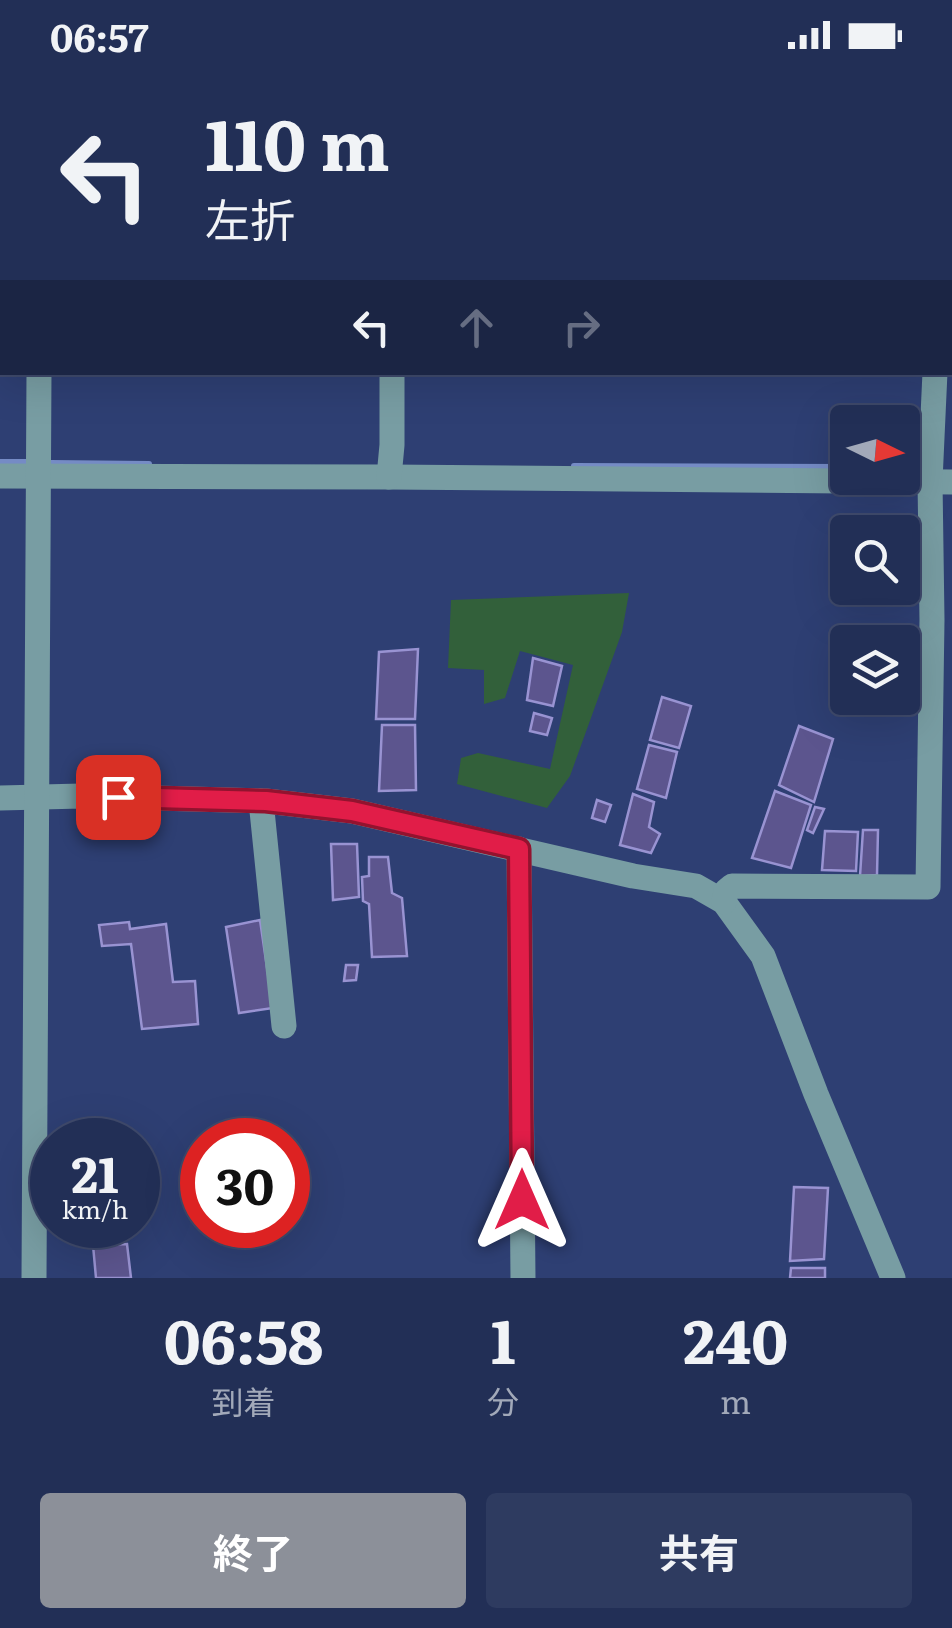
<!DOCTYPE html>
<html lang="ja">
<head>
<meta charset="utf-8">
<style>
  :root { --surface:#222f56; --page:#2e3b60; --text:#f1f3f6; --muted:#a2a9b9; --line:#3f4a6c; --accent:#8c9099 }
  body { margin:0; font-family:Literata,"Noto Sans JP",serif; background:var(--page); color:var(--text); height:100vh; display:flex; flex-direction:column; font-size:38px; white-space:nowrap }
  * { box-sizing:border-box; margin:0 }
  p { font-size:32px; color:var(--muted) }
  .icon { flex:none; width:55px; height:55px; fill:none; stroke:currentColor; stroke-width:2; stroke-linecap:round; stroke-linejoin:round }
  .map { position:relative; height:1208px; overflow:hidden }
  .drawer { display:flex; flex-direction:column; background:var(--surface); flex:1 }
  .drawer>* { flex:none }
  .guide { position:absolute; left:0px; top:0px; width:952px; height:305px; box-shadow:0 10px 40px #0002,0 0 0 2px var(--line); background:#222f56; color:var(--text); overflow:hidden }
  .needle { width:65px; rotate:95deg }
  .controls { position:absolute; left:830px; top:335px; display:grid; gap:20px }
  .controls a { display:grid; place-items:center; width:90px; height:90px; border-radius:10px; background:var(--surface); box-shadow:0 10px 40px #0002,0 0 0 2px var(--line); font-size:50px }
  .speed { position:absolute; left:30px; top:1048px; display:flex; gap:20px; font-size:50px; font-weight:700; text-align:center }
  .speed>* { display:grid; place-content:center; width:130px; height:130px; border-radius:50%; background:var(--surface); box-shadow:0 10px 40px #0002,0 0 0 2px var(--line); line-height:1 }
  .speed small { font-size:25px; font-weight:400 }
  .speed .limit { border:15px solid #d22; background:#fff; color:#111 }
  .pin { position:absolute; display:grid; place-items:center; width:85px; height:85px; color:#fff; margin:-42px; border-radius:20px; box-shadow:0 5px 15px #0006 }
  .me { position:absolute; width:110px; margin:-55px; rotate:0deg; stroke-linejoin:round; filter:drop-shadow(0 0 8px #0008) }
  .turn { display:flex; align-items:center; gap:35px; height:210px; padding:0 40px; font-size:45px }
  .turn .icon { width:130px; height:130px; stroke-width:2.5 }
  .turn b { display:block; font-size:70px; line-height:85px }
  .lanes { display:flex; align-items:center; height:95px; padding:0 40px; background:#0003; justify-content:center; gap:50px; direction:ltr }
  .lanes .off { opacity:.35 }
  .eta { display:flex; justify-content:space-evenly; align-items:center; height:170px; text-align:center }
  .eta b { font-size:60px; font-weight:700; line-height:70px }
  .primary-button { display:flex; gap:20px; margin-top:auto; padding:20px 40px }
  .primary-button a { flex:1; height:115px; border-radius:10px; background:var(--accent); color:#fff; font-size:40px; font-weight:700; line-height:115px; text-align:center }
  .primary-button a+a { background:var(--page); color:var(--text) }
  .status { display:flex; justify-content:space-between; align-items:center; height:70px; padding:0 50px; background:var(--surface); direction:ltr }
  .status svg { height:28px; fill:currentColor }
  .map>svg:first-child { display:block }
  .green { fill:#32603a }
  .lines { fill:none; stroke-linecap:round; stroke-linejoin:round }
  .stream { stroke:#758bc5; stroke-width:6 }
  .building { fill:#5c558e; stroke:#9993d2; stroke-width:2.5 }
  .minor { stroke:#789da3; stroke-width:25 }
  .route-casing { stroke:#92132f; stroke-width:25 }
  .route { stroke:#e11d48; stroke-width:18 }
</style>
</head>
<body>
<div class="status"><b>06:57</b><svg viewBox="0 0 49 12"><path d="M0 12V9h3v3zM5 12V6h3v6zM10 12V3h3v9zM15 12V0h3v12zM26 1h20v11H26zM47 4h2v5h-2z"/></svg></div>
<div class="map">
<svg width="952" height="1208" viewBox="0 0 952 1208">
  <rect width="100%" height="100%" fill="#2e3f73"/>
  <path class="green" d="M 629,523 L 622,562 L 570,706 L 547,738 L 457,714 L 461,688 L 478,683 L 550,699 L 573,595 L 520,581 L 505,628 L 484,634 L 484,600 L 448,598 L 451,530 Z"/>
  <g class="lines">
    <g class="stream">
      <path d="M 0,392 L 26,392"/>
      <path d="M 51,393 L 149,394"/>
      <path d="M 574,396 L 848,397"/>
    </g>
  </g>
  <g class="building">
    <path d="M 418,579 L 415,649 L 376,649 L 379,582 Z"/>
    <path d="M 533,588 L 562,596 L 553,636 L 527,630 Z"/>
    <path d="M 662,627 L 691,636 L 679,678 L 650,670 Z"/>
    <path d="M 534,643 L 552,648 L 547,665 L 530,661 Z"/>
    <path d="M 382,655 L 415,655 L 416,720 L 379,721 Z"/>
    <path d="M 799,656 L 833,669 L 814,732 L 779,715 Z"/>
    <path d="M 649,675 L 677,682 L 666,728 L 637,719 Z"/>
    <path d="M 775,721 L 811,735 L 791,798 L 752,788 Z"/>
    <path d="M 633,724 L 654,732 L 649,757 L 660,764 L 651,783 L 620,775 Z"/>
    <path d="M 597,730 L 611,735 L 605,752 L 592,748 Z"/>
    <path d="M 815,737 L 824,739 L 813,763 L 807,760 Z"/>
    <path d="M 863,760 L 878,760 L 877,805 L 860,806 Z"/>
    <path d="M 825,761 L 858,762 L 856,801 L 822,800 Z"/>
    <path d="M 331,774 L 357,774 L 359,827 L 333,830 Z"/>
    <path d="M 369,787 L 388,787 L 392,823 L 402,828 L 407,886 L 372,887 L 369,834 L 363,831 L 362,807 L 369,806 Z"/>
    <path d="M 260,850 L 273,938 L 239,943 L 226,857 Z"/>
    <path d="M 129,852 L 130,859 L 166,854 L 173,912 L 195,911 L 198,954 L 142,959 L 131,874 L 102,876 L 99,855 Z"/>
    <path d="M 346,895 L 358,895 L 356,910 L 344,911 Z"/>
    <path d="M 794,1117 L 828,1118 L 824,1189 L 790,1191 Z"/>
    <path d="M 127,1174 L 131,1208 L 96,1208 L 93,1175 Z"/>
    <path d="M 791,1198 L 825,1198 L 825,1208 L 790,1208 Z"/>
  </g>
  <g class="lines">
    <g class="minor">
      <path d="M 40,0 L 40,2"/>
      <path d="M 396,2 L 396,0"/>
      <path d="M 942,2 L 942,0"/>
      <path d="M 0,406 L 389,407 L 952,412"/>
      <path d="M 389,407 L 392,375 L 392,302"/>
      <path d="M 0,728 L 82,726 L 266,731 L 352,741 L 633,806 L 696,816 L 724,832 L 763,886 L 816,1024 L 893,1208"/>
      <path d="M 261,731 L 284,956"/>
      <path d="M 519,779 L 523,1208"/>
      <path d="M 724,832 L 726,821 L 732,816 L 928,817 L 932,550 L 930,411 L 935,302"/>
      <path d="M 34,1208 L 39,302"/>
    </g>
  </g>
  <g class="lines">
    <g class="route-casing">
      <path id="route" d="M 118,727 L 266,731 L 352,741 L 519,779 L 522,1130"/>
    </g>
    <use href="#route" class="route"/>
  </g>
</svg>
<div class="controls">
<a><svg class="needle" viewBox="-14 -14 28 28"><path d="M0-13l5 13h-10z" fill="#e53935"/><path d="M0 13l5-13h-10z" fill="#a2a9b9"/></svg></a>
<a><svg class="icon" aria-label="search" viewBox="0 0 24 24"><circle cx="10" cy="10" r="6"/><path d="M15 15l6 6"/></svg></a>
<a><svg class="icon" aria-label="layers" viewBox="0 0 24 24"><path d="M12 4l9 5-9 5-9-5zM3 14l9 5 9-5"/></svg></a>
</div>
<div class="speed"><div>21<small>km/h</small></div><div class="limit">30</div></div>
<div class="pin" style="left:118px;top:727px;background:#d93025"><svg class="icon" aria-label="arrive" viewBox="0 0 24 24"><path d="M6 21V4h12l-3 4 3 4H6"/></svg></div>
<svg class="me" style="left:522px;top:1130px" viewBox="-20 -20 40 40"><path d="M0-17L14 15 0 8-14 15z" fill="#e11d48" stroke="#fff" stroke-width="4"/></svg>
<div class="guide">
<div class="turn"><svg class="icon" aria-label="left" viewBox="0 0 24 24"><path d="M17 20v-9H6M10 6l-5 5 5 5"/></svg><div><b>110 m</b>左折</div></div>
<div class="lanes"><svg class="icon" aria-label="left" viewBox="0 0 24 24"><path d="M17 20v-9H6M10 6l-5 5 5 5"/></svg><svg class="icon off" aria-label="ahead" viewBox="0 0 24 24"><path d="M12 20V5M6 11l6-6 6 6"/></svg><svg class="icon off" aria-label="right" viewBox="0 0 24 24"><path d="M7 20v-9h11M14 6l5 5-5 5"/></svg></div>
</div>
</div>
<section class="drawer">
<div class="eta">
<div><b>06:58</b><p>到着</p></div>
<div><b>1</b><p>分</p></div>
<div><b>240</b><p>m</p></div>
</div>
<div class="primary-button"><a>終了</a><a>共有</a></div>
</section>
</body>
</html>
